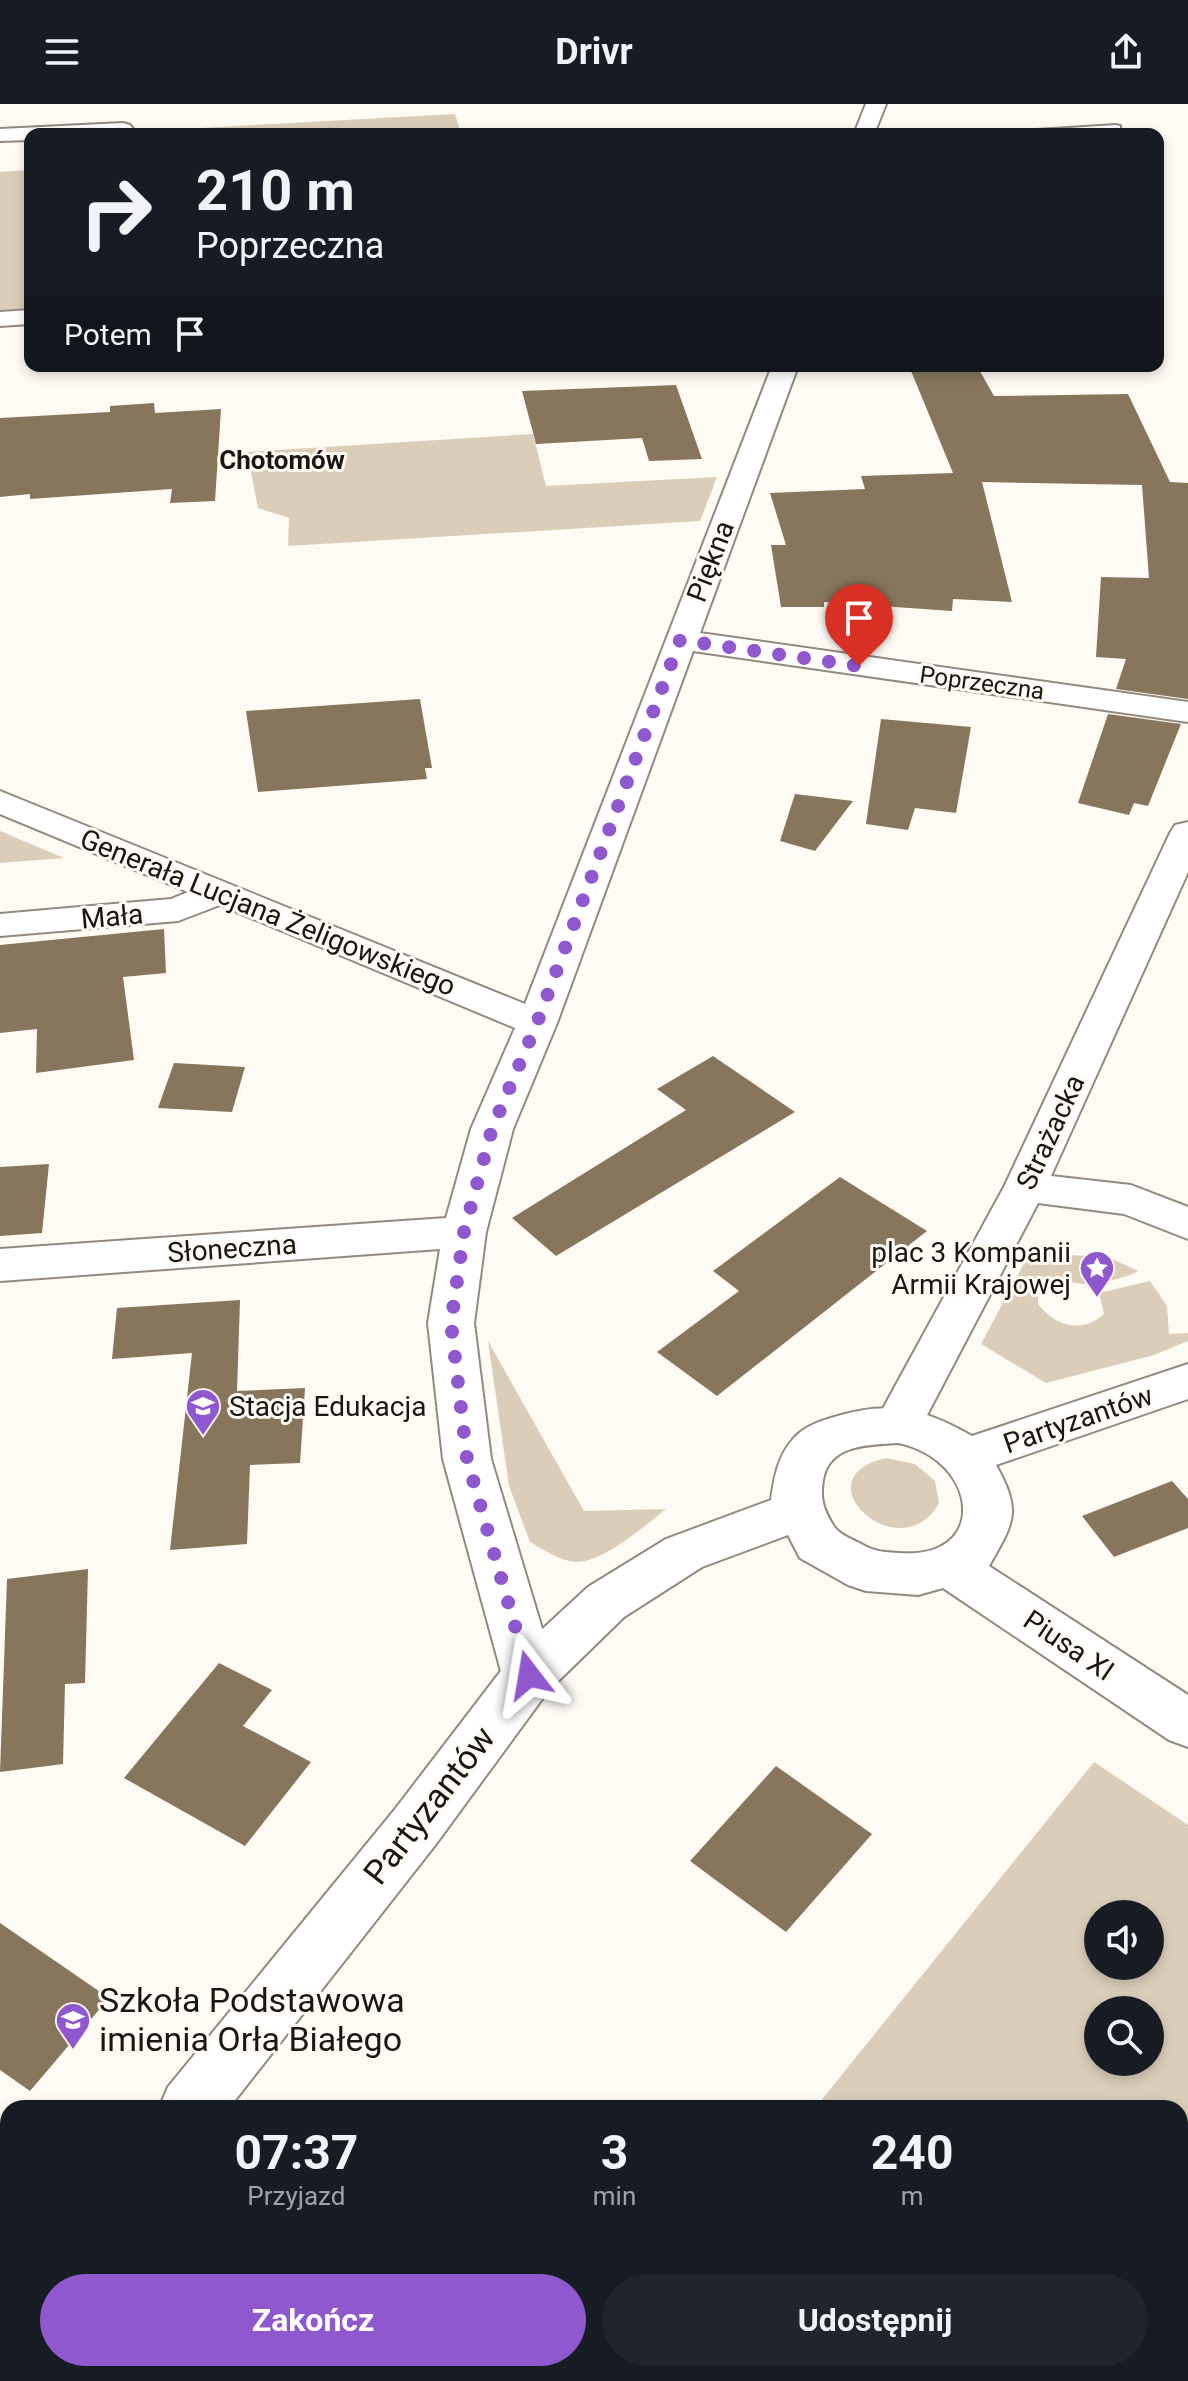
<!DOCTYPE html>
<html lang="pl">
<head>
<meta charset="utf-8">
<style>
  :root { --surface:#171b24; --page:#20242c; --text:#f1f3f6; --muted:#9ea1a6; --accent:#9058cf }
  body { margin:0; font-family:Roboto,sans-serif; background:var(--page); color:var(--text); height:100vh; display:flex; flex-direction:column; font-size:30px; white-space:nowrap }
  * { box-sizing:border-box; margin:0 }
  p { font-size:26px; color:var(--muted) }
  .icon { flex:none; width:44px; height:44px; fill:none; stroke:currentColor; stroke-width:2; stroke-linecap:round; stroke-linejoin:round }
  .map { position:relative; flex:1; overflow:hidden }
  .side { position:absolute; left:0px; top:1996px; width:1188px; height:282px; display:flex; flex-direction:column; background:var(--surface); border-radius:24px 24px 0 0; box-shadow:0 4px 12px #0003 }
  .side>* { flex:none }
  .top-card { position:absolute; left:24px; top:24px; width:1140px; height:244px; border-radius:16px; box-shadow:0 4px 12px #0003; background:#171b24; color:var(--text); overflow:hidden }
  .buttons { position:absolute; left:1084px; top:1796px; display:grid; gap:16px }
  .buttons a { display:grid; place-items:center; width:80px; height:80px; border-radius:50%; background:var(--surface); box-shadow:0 4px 12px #0003; font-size:40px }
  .pin { position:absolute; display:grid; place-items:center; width:68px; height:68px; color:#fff; margin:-82px -34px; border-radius:50% 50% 50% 0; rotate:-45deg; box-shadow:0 0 8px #0007 }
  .pin .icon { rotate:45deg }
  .me { position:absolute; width:88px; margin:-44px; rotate:346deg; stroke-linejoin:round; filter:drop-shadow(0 0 6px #0008) }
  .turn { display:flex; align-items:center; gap:28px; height:168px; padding:0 40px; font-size:36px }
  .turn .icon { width:104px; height:104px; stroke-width:2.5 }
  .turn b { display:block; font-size:56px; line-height:68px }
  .then { display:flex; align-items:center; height:76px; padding:0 40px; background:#0003; gap:16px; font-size:30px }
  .eta { display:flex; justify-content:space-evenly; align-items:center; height:136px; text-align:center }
  .eta b { font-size:48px; font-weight:700; line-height:56px }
  .cta { display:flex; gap:16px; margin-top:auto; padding:16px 40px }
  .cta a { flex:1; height:92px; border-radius:48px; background:var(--accent); color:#fff; font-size:32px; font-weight:700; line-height:92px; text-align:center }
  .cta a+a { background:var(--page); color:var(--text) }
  header { display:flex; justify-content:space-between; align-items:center; height:104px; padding:0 40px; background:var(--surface); font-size:36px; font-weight:700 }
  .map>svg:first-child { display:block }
  .green { fill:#dbceb9; fill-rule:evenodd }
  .building { fill:#87765b }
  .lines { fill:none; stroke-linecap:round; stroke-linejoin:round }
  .service-casing { stroke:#928a7e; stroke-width:4 }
  .minor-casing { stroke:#928a7e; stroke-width:4 }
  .tertiary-casing { stroke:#928a7e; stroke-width:4 }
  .service { fill:#fff; fill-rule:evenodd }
  .minor { fill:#fff; fill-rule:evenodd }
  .tertiary { fill:#fff; fill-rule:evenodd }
  .route { stroke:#9058cf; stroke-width:14; stroke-dasharray:0 25.2 }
  .labels { text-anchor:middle; stroke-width:6; stroke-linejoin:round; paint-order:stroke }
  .far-street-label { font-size:24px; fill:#1a1712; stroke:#fefaf4 }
  .far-quarter-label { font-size:26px; font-weight:bold; fill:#1a1712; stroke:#fefaf4 }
  .street-label { font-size:28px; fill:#1a1712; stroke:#fefaf4 }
  .poi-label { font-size:28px; fill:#1a1712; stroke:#fefaf4; text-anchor:end }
  .near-street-label { font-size:34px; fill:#1a1712; stroke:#fefaf4 }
  .near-poi-label { font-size:34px; fill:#1a1712; stroke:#fefaf4; text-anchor:start }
</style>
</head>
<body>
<header><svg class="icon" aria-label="menu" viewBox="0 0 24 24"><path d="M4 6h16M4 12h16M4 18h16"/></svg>Drivr<svg class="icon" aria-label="share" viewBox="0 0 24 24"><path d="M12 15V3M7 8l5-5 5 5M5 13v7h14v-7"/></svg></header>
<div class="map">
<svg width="1188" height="2277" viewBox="0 0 1188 2277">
  <rect width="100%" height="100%" fill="#fefaf4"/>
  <g class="green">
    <path d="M 455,10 L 461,30 L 126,30 L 126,28 Z"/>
    <path d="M 30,66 L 30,208 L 0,210 L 0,68 Z"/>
    <path d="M 533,330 L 546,382 L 717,373 L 700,417 L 288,442 L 289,414 L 258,404 L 247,348 Z"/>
    <path d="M 0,727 L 64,754 L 0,759 Z"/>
    <path d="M 1035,1139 L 1052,1150 L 1108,1153 L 1138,1167 C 1130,1173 1100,1179 1090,1180 C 1071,1182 1052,1167 1038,1190 L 1038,1200 C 1056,1223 1082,1230 1104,1210 L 1099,1189 L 1150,1177 L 1167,1202 L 1169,1230 L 1188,1229 L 1188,1237 L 1154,1251 L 1046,1279 L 981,1240 Z"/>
    <path d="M 488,1237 L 584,1407 L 666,1405 C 646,1421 601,1460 575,1458 C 559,1456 544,1446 530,1438 L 509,1382 Z"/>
    <path d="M 886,1354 L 915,1360 L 935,1377 L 939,1399 C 901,1468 797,1374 886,1354 Z"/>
    <path d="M 1094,1658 L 1188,1721 L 1188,2277 L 1056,2277 L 1048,2270 L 1180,2270 L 1180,2004 L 815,2004 ZM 1098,1810 L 1150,1810 L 1150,1862 L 1098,1862 ZM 1150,1906 L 1150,1958 L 1098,1958 L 1098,1906 Z"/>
  </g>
  <g class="building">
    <path d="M 909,262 L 977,262 L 994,292 L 1128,290 L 1170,378 L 1188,379 L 1188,595 L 1116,585 L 1126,555 L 1096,553 L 1101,473 L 1149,474 L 1142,381 L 982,378 L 1012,498 L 953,495 L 952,507 L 824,498 L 824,503 L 781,503 L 771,441 L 786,441 L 770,389 L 865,385 L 861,372 L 953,369 Z"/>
    <path d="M 676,281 L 702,355 L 649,357 L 642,334 L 536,340 L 522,287 Z"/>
    <path d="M 154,299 L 155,309 L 221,305 L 215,397 L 170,399 L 172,385 L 30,395 L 30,390 L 0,393 L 0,314 L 110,308 L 110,302 Z"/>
    <path d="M 420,595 L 432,664 L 425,664 L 427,675 L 258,688 L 246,607 Z"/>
    <path d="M 1108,610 L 1181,620 L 1148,702 L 1134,699 L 1129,711 L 1078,699 Z"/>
    <path d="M 881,615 L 971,623 L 956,709 L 915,704 L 908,726 L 866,720 Z"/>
    <path d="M 795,690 L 853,697 L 815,747 L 780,737 Z"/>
    <path d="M 164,825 L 166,869 L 123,873 L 134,956 L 36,969 L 37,925 L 0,929 L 0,841 Z"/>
    <path d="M 713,952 L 795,1008 L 556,1152 L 512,1114 L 686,1006 L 657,985 Z"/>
    <path d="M 174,959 L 245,963 L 232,1008 L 158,1004 Z"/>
    <path d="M 49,1060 L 42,1129 L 0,1132 L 0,1063 Z"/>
    <path d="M 840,1073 L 927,1127 L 717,1292 L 657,1248 L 739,1187 L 713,1167 Z"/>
    <path d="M 240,1196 L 237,1287 L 305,1284 L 300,1359 L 250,1361 L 247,1440 L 170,1446 L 192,1249 L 112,1255 L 117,1204 Z"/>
    <path d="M 1172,1377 L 1188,1395 L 1188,1424 L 1114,1453 L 1082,1412 Z"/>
    <path d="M 88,1465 L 85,1579 L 65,1580 L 63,1660 L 0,1668 L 7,1475 Z"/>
    <path d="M 219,1559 L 272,1586 L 243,1622 L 311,1658 L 245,1742 L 124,1674 Z"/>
    <path d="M 776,1662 L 872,1730 L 786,1828 L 690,1757 Z"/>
    <path d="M 0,1819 L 109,1894 L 30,1987 L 0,1966 Z"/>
  </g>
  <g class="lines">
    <g class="service-casing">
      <path id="service" d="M 1116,21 L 1120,22 L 1120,26 L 1016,30 L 1021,27 Z"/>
    </g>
    <g class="minor-casing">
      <g id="minor">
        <path d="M 866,0 L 886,0 L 874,30 L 854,30 Z"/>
        <path d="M 123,19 L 130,21 L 133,25 L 130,29 L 30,30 L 30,36 L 0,37 L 0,25 Z"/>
        <path d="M 30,206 L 30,220 L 0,222 L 0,208 Z"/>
        <path d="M 772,262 L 798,262 L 700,529 L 1188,598 L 1188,618 L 693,547 L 557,919 L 513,1025 L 486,1128 L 474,1219 L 491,1355 L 556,1571 L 548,1587 L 529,1593 L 510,1587 L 502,1571 L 443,1355 L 428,1219 L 440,1145 L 0,1177 L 0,1145 L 446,1114 L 471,1025 L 515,924 L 220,801 L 178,817 L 0,832 L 0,810 L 171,795 L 188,788 L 0,710 L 0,687 L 525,900 Z"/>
        <path d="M 1188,718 L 1188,768 L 1051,1072 L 1131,1081 L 1188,1103 L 1188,1135 L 1124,1110 L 1038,1099 L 915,1334 L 898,1339 L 881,1334 L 874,1321 L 1004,1083 L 1170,729 L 1175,721 Z"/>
      </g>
    </g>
    <g class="tertiary-casing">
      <g id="tertiary">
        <path d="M 1188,1260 L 1188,1295 L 996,1361 C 1022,1408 1014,1418 989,1462 L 1188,1591 L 1188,1643 L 1169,1636 L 943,1484 L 918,1491 L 866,1487 L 848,1481 L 800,1454 L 788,1431 L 702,1463 L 624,1513 L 548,1587 L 436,1740 L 229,2004 L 159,2004 L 168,1983 L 396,1704 L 510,1555 L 588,1483 L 666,1435 L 771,1396 C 774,1374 778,1351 794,1334 C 804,1323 817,1318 831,1314 C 887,1296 922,1303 972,1332 ZM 898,1339 C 978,1355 991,1456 899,1449 C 885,1448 875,1448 863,1441 C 854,1436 839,1431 833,1421 C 823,1404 820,1395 823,1376 C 829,1340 869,1341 898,1339 Z"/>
        <path d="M 8,2194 L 8,2267 L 0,2270 L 0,2197 Z"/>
      </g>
    </g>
    <use href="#service" class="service"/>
    <use href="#minor" class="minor"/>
    <use href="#tertiary" class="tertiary"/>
  </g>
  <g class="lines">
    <path class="route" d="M 529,1571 L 467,1355 L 451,1219 L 464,1128 L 492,1025 L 537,919 L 680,536 L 859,562"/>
  </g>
  <defs>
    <g id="sight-pin" transform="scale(1.8)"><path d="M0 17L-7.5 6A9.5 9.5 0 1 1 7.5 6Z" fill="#9058cf" stroke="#fefaf4"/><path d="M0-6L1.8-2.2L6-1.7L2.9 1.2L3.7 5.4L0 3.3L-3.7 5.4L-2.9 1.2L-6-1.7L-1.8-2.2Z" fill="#fff"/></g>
    <g id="school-pin" transform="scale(1.8)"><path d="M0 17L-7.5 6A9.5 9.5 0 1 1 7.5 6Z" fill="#9058cf" stroke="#fefaf4"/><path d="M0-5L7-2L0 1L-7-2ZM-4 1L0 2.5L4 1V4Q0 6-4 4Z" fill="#fff"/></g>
  </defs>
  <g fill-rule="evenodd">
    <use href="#sight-pin" x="1097" y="1164"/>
    <use href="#school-pin" x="203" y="1302"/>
    <use href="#school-pin" x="73" y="1916"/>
  </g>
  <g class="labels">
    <g class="far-street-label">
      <text transform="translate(982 579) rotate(8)" y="8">Poprzeczna</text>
    </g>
    <g class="far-quarter-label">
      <text x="282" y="365">Chotomów</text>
    </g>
    <g class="street-label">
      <text transform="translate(710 457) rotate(-69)" y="10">Piękna</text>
      <text transform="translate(268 808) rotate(22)" y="10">Generała Lucjana Żeligowskiego</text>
      <text transform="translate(112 812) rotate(-5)" y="10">Mała</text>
      <text transform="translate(1050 1028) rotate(-65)" y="10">Strażacka</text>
      <text transform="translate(232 1144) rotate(-4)" y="10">Słoneczna</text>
      <text transform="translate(1078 1315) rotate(-19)" y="10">Partyzantów</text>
      <text transform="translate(1069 1541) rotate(34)" y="10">Piusa XI</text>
    </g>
    <g class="poi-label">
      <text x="1071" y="1158">plac 3 Kompanii<tspan x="1071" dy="32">Armii Krajowej</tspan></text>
      <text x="229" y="1312" text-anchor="start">Stacja Edukacja</text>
    </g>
    <g class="near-street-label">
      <text transform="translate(429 1701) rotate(-52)" y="12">Partyzantów</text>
    </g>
    <g class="near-poi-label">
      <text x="99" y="1908">Szkoła Podstawowa<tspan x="99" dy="39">imienia Orła Białego</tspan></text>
    </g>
  </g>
</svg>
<div class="buttons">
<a><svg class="icon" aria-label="sound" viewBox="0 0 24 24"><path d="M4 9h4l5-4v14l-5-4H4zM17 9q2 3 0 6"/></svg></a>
<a><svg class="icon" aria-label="search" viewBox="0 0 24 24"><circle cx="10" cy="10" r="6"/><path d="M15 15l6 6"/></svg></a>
</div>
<div class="pin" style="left:859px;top:562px;background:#d93025"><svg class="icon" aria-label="arrive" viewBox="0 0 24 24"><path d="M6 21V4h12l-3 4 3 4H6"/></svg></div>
<svg class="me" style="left:529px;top:1571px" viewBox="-20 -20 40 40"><path d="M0-17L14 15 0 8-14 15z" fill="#9058cf" stroke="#fff" stroke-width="4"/></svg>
<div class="top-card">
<div class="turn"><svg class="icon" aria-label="right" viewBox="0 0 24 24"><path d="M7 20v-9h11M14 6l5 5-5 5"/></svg><div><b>210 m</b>Poprzeczna</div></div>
<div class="then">Potem<svg class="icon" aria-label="arrive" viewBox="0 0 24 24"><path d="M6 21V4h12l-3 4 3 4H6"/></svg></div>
</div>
<section class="side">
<div class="eta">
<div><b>07:37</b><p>Przyjazd</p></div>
<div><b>3</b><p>min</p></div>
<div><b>240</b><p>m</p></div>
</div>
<div class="cta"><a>Zakończ</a><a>Udostępnij</a></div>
</section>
</div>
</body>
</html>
